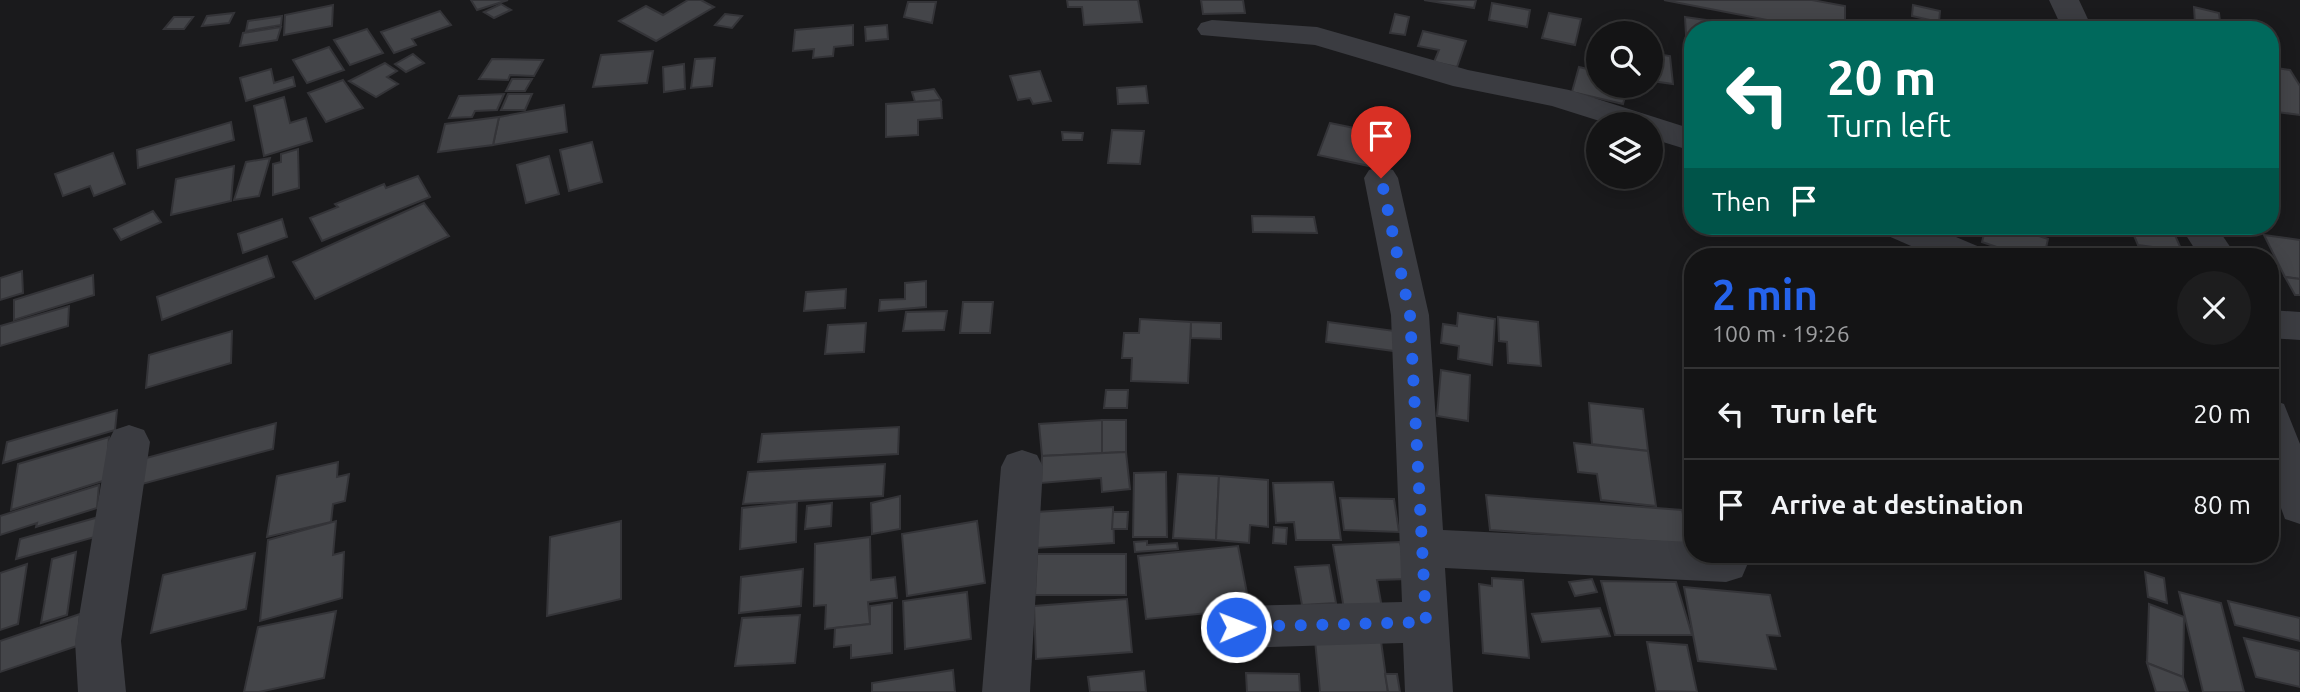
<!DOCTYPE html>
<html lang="en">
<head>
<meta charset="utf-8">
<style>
  :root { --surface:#141415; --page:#1d1d1e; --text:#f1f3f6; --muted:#9d9ea0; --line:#333334; --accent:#2563eb }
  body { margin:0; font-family:Ubuntu,sans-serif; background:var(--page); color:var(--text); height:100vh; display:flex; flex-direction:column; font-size:26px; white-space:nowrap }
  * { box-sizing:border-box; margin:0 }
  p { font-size:23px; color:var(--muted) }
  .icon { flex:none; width:38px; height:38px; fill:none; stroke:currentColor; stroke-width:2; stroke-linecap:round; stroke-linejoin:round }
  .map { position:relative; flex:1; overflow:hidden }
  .sheet { position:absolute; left:1684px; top:248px; width:595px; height:315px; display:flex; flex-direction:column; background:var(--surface); border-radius:28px; box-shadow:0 4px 18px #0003,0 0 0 2px var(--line) }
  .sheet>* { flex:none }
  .hud { position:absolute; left:1684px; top:21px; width:595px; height:214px; border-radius:28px; box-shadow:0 4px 18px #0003,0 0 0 2px var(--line); background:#00695c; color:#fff; overflow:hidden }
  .tools { position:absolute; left:1586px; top:21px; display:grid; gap:14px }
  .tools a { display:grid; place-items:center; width:77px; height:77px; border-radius:50%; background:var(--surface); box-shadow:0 4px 18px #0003,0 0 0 2px var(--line); font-size:35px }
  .pin { position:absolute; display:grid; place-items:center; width:60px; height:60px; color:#fff; margin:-72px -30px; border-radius:50% 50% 50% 0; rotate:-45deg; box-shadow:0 0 7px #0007 }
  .pin .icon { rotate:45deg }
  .me { position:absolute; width:77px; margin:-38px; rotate:89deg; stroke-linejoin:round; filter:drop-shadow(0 0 5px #0008) }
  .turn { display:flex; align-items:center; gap:24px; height:147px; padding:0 28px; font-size:32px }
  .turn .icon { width:91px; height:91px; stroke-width:2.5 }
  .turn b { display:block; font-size:49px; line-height:60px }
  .then { display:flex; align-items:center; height:66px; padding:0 28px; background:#0003; gap:14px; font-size:26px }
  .round { display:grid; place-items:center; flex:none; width:74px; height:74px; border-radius:37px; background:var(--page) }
  .head { display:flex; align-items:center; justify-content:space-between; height:119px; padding:0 28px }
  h1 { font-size:42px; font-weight:700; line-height:52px; color:var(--accent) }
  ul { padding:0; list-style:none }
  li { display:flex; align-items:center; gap:21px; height:91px; padding:0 28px; border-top:2px solid var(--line) }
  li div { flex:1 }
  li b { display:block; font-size:26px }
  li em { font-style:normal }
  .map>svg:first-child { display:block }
  .building { fill:#444549; stroke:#343438; stroke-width:2 }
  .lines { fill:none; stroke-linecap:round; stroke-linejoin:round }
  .minor { fill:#3b3c41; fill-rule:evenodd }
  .route { stroke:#2563eb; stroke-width:12; stroke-dasharray:0 21.6 }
</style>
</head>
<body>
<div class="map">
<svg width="2300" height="692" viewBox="0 0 2300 692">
  <rect width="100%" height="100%" fill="#1a1a1c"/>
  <g class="building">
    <path d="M 471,0 L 508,0 L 477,10 Z"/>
    <path d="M 688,0 L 701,0 L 714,7 L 656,41 L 619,21 L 646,6 L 663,15 Z"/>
    <path d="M 1067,0 L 1138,0 L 1142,22 L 1084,25 L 1082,7 L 1068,7 Z"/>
    <path d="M 1201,0 L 1243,0 L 1245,13 L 1203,14 Z"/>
    <path d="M 1424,0 L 1476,0 L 1474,8 Z"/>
    <path d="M 1664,0 L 1812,0 L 1845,6 L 1845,30 L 1818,30 Z"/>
    <path d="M 908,2 L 936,2 L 932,23 L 904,17 Z"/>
    <path d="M 1492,3 L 1530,10 L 1527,27 L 1489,20 Z"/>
    <path d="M 501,4 L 511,10 L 494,18 L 484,12 Z"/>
    <path d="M 333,5 L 332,26 L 284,35 L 285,15 Z"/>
    <path d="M 1913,5 L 1940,11 L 1939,22 L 1912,16 Z"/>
    <path d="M 2194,7 L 2219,13 L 2221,30 L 2195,24 Z"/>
    <path d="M 440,11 L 451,25 L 412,39 L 416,45 L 394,53 L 381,32 Z"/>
    <path d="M 234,13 L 229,23 L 202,26 L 207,16 Z"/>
    <path d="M 1549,13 L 1581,19 L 1575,45 L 1542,38 Z"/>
    <path d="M 725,14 L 742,16 L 732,28 L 715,25 Z"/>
    <path d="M 1395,14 L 1409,17 L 1405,35 L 1390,33 Z"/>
    <path d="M 282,16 L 281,25 L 246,31 L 248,21 Z"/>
    <path d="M 174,17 L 193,17 L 184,29 L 164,29 Z"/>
    <path d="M 1685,17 L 1734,24 L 1735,30 L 1692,30 L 1692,89 L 1689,88 Z"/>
    <path d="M 853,25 L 853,45 L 834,47 L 833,56 L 813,58 L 814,49 L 793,51 L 795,30 Z"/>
    <path d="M 887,25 L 888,39 L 866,41 L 865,27 Z"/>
    <path d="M 281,27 L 277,40 L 240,46 L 243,33 Z"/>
    <path d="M 367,29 L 383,53 L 350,65 L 334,40 Z"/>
    <path d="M 1423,31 L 1466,41 L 1457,67 L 1434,62 L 1439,50 L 1418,46 Z"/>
    <path d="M 329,47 L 344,70 L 307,83 L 293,60 Z"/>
    <path d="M 653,51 L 647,83 L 593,87 L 601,55 Z"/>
    <path d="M 1650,53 L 1670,56 L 1673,84 L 1652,81 Z"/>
    <path d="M 413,54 L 424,63 L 406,72 L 395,64 Z"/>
    <path d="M 715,58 L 712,86 L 691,88 L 695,59 Z"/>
    <path d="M 492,59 L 543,60 L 534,76 L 510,75 L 508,80 L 479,79 Z"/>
    <path d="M 385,63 L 397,71 L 387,77 L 398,84 L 376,97 L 349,81 Z"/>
    <path d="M 684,64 L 685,89 L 664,92 L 663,67 Z"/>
    <path d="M 1579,67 L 1596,71 L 1594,81 L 1598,82 L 1598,86 L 1627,89 L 1623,104 L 1572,92 Z"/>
    <path d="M 2270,67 L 2290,70 L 2300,86 L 2300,115 L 2270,111 Z"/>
    <path d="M 271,69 L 274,83 L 293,77 L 295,86 L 246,101 L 240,78 Z"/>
    <path d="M 1040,71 L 1051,101 L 1033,104 L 1030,98 L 1018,100 L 1010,76 Z"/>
    <path d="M 512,79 L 532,79 L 525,91 L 506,91 Z"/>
    <path d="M 343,80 L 363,108 L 326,122 L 308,93 Z"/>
    <path d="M 1146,86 L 1148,103 L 1118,104 L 1117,88 Z"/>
    <path d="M 934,89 L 941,100 L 915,102 L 912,92 Z"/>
    <path d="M 504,94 L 497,110 L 475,111 L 472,117 L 449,118 L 459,96 Z"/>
    <path d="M 508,94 L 532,94 L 525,110 L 501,110 Z"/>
    <path d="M 284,97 L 290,123 L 306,118 L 312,141 L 264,156 L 254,106 Z"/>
    <path d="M 1690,97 L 1692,98 L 1692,122 L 1684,120 Z"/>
    <path d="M 941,100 L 942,118 L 918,120 L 918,135 L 886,137 L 886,104 Z"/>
    <path d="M 564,105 L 567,132 L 493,145 L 499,117 Z"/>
    <path d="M 499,117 L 493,145 L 438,152 L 445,124 Z"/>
    <path d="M 231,122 L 234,140 L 138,168 L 137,150 Z"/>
    <path d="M 1330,123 L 1379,133 L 1369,166 L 1318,155 Z"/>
    <path d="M 1112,130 L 1144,131 L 1140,164 L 1108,163 Z"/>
    <path d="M 1062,132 L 1083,133 L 1082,140 L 1063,140 Z"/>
    <path d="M 592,142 L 602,182 L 569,191 L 560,150 Z"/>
    <path d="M 298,149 L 299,188 L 273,195 L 273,164 L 281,162 L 281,154 Z"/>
    <path d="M 113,153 L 125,184 L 94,196 L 90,186 L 63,196 L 55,174 Z"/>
    <path d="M 549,156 L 559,194 L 526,203 L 517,165 Z"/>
    <path d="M 270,158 L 259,196 L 234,200 L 246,162 Z"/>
    <path d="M 234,166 L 231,201 L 171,215 L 176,179 Z"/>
    <path d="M 418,176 L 430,197 L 322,241 L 310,218 L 338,207 L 335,204 L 384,184 L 386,188 Z"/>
    <path d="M 424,203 L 449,236 L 315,299 L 293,262 Z"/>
    <path d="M 153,211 L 161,222 L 121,240 L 114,229 Z"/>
    <path d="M 1252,216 L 1314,217 L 1317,233 L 1253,232 Z"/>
    <path d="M 282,219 L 287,237 L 243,253 L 238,234 Z"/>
    <path d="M 1986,226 L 2008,226 L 2048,239 L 2044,257 L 2026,257 L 1982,242 Z"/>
    <path d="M 2130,226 L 2171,226 L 2182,251 L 2138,245 Z"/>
    <path d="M 2264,235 L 2300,240 L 2300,279 L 2285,277 Z"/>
    <path d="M 267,256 L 274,277 L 162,320 L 157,297 Z"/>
    <path d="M 22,271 L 23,293 L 0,300 L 0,278 Z"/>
    <path d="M 93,275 L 94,295 L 14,320 L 14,300 Z"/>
    <path d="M 2285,277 L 2300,279 L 2300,295 L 2295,295 Z"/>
    <path d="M 926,281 L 926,307 L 879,311 L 880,300 L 905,299 L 905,283 Z"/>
    <path d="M 846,289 L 845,308 L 804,311 L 806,292 Z"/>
    <path d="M 963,302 L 993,302 L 990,333 L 960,333 Z"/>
    <path d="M 69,306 L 68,326 L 0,346 L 0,326 Z"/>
    <path d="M 947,311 L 944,330 L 903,331 L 906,312 Z"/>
    <path d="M 1458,313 L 1495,319 L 1492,365 L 1458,359 L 1459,346 L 1441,343 L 1443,324 L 1457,326 Z"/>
    <path d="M 1498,317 L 1538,322 L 1541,366 L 1508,363 L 1507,342 L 1499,341 Z"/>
    <path d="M 1140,319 L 1191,322 L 1188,383 L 1131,381 L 1132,358 L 1122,358 L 1124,333 L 1139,333 Z"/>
    <path d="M 1191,322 L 1221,323 L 1221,339 L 1191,338 Z"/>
    <path d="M 1328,322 L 1395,331 L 1394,351 L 1326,342 Z"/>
    <path d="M 866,323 L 864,352 L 825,354 L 828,325 Z"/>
    <path d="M 232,331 L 231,363 L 146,388 L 149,355 Z"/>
    <path d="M 1441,370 L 1470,375 L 1468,421 L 1437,416 Z"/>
    <path d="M 1106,390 L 1128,390 L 1127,408 L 1104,408 Z"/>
    <path d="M 1589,403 L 1643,409 L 1648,451 L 1592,444 Z"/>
    <path d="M 117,410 L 115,430 L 3,463 L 7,442 Z"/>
    <path d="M 1102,420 L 1102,453 L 1042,456 L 1039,424 Z"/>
    <path d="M 1102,420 L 1126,420 L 1126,452 L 1102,453 Z"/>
    <path d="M 276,423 L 273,449 L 131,487 L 135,461 Z"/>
    <path d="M 899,427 L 898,454 L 758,462 L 762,434 Z"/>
    <path d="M 109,437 L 106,480 L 11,510 L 18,464 Z"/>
    <path d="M 1574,443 L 1648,451 L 1656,506 L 1601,500 L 1597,474 L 1578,472 Z"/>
    <path d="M 1126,452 L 1130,489 L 1102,492 L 1101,478 L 1041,483 L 1042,456 Z"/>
    <path d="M 338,462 L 337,477 L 349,474 L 345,501 L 333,504 L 331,522 L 267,537 L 277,476 Z"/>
    <path d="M 885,464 L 883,496 L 743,504 L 748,472 Z"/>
    <path d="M 1166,472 L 1167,537 L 1133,537 L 1134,473 Z"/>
    <path d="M 1178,474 L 1219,476 L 1216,540 L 1173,538 Z"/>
    <path d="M 1219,476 L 1268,480 L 1268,527 L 1250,525 L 1249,543 L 1216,540 Z"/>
    <path d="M 1333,482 L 1341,540 L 1296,540 L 1294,522 L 1276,523 L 1273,483 Z"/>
    <path d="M 99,485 L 97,508 L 36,527 L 37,523 L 0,535 L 0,516 Z"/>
    <path d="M 1486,495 L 1682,510 L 1690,544 L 1490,530 Z"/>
    <path d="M 900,496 L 900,529 L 872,534 L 871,503 Z"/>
    <path d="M 1340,498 L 1394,499 L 1399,532 L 1344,530 Z"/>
    <path d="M 797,502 L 796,542 L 740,549 L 742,508 Z"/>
    <path d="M 832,503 L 831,526 L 805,529 L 807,506 Z"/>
    <path d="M 1113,507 L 1114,543 L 1036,548 L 1036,512 Z"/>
    <path d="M 1113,512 L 1128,512 L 1127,529 L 1112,529 Z"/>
    <path d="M 106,515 L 102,535 L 16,559 L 20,539 Z"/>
    <path d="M 336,521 L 333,555 L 344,552 L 342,598 L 260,621 L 268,540 Z"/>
    <path d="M 621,521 L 621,599 L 547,616 L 550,537 Z"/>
    <path d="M 977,521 L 985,583 L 907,596 L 902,534 Z"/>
    <path d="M 1274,527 L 1287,528 L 1286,544 L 1273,543 Z"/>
    <path d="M 870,537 L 871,580 L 895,577 L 897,598 L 868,602 L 870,624 L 825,629 L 826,605 L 814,606 L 815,544 Z"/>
    <path d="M 1147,541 L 1147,545 L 1177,543 L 1178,549 L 1135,552 L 1134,542 Z"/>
    <path d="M 1400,542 L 1408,579 L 1377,580 L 1382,608 L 1344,609 L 1333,545 Z"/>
    <path d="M 1238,546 L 1250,609 L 1146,619 L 1138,556 Z"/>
    <path d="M 76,552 L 67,615 L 41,623 L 52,559 Z"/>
    <path d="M 255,553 L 246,609 L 151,633 L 163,575 Z"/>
    <path d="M 1037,554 L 1126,554 L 1126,595 L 1035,595 Z"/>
    <path d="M 27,564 L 18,624 L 0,630 L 0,573 Z"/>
    <path d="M 1329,565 L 1336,603 L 1302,605 L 1295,567 Z"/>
    <path d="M 803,569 L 801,606 L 739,613 L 741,577 Z"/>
    <path d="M 2145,572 L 2164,578 L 2167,603 L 2148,597 Z"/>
    <path d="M 1492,578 L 1523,580 L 1529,658 L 1483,653 L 1479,584 L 1492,586 Z"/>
    <path d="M 1592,579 L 1597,592 L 1575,596 L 1569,582 Z"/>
    <path d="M 1601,581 L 1676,582 L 1692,635 L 1615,635 Z"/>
    <path d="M 1684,587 L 1770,595 L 1780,636 L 1767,635 L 1776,669 L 1698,661 Z"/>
    <path d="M 967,592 L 971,639 L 905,649 L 903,601 Z"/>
    <path d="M 2179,592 L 2221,603 L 2244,692 L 2203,692 Z"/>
    <path d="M 1127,599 L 1132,652 L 1036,659 L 1034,606 Z"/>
    <path d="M 2228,601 L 2300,618 L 2300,641 L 2235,625 Z"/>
    <path d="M 892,603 L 892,653 L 851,658 L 851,645 L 834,647 L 835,628 L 870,624 L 870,606 Z"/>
    <path d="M 2149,604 L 2184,617 L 2183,677 L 2147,663 Z"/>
    <path d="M 1600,608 L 1610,636 L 1542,642 L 1532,614 Z"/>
    <path d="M 336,611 L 324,678 L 259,692 L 244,692 L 258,627 Z"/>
    <path d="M 80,614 L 77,646 L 0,672 L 0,641 Z"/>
    <path d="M 800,615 L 795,663 L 735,666 L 742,618 Z"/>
    <path d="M 2244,638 L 2300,651 L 2300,687 L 2256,677 Z"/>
    <path d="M 1315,640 L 1381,641 L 1388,692 L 1320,692 Z"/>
    <path d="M 1647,642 L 1687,645 L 1697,692 L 1656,691 Z"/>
    <path d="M 2147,663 L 2183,677 L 2188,692 L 2156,692 Z"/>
    <path d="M 953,670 L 955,692 L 872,692 L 872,683 Z"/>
    <path d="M 1144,671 L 1146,692 L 1090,692 L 1088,677 Z"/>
    <path d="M 1246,673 L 1299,674 L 1300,692 L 1247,692 Z"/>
    <path d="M 1385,674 L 1397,674 L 1400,692 L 1388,692 Z"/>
  </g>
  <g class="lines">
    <g class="minor">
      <path d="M 2049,0 L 2079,0 L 2093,30 L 2063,30 Z"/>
      <path d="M 1212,20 L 1317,27 L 1468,70 L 1569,90 L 1692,129 L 1692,151 L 1650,138 L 1650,124 L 1609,124 L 1552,106 L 1453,86 L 1315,45 L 1201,35 L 1197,29 L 1201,23 Z"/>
      <path d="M 1381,167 L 1393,170 L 1398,178 L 1429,315 L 1443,530 L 1692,542 L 1692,555 L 1744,555 L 1748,563 L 1742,577 L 1726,582 L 1445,568 L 1453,692 L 1405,692 L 1403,643 L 1236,648 L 1220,642 L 1213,627 L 1220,612 L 1236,606 L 1402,602 L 1391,315 L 1364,178 L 1369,170 Z"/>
      <path d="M 1880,226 L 1930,226 L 1982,248 L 1987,257 L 1936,257 L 1886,235 Z"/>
      <path d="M 2180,226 L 2216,226 L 2237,257 L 2200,257 Z"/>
      <path d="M 2270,310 L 2300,312 L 2300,340 L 2270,338 Z"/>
      <path d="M 2270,399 L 2284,404 L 2300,444 L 2300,524 L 2285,519 L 2270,478 Z"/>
      <path d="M 129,425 L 144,430 L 150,442 L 121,641 L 126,692 L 78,692 L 75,641 L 108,442 L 114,430 Z"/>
      <path d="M 1022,450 L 1037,455 L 1043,467 L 1030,692 L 982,692 L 1001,467 L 1007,455 Z"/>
    </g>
  </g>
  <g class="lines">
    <path class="route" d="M 1236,627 L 1426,622 L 1410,315 L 1381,178"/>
  </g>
</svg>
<div class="tools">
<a><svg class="icon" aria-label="search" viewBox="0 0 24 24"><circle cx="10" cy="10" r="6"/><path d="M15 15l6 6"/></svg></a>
<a><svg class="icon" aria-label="layers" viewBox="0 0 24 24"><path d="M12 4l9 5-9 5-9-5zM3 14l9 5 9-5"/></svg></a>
</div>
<div class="pin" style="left:1381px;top:178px;background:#d93025"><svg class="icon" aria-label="arrive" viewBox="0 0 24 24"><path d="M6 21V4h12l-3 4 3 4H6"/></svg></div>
<svg class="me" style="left:1236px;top:627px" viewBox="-20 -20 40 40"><circle r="17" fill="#2563eb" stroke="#fff" stroke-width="3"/><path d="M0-11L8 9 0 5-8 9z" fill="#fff"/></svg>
<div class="hud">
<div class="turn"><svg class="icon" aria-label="left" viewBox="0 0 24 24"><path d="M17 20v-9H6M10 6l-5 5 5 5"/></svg><div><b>20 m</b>Turn left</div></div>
<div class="then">Then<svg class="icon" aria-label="arrive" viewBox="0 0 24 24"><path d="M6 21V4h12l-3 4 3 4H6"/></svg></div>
</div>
<section class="sheet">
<div class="head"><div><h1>2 min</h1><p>100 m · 19:26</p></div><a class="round"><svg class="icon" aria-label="close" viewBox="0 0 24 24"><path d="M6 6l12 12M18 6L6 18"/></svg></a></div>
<ul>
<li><svg class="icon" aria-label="left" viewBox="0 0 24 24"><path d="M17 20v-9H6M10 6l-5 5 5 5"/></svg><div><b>Turn left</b></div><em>20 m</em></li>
<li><svg class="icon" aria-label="arrive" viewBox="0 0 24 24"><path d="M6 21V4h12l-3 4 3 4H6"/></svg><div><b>Arrive at destination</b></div><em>80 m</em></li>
</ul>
</section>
</div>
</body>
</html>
